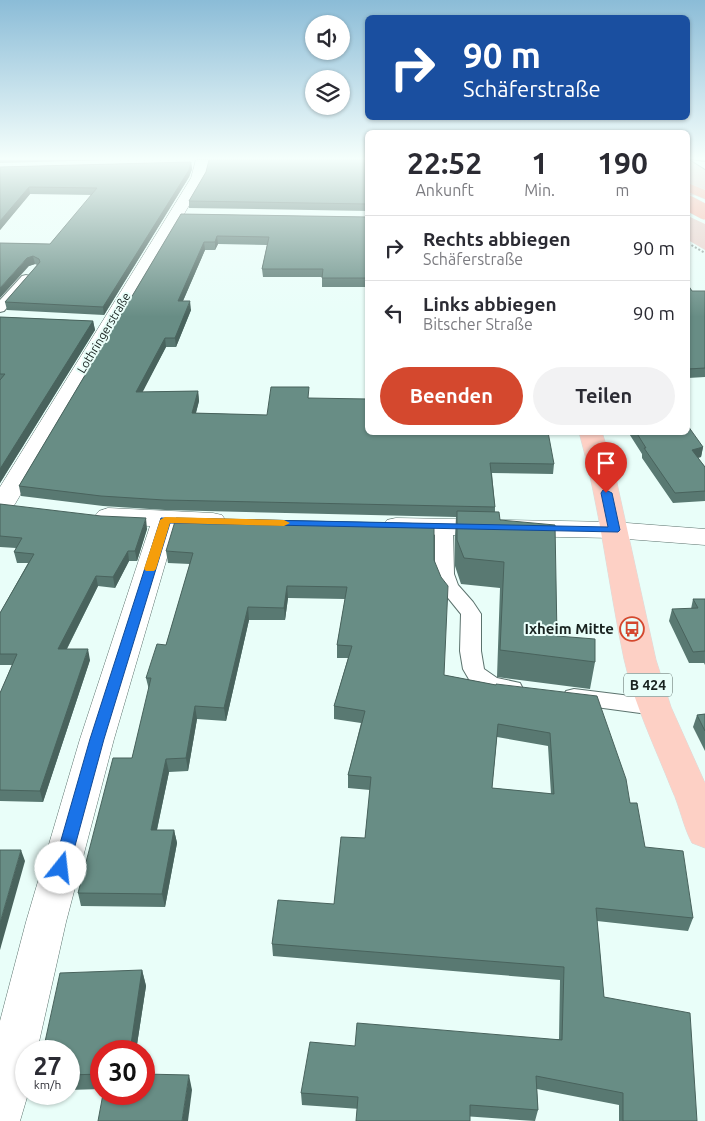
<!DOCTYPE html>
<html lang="de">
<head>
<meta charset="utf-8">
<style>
  :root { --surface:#fff; --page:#f2f2f3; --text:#2b2b33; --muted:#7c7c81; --line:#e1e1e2; --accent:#d4482e }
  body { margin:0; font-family:Ubuntu,sans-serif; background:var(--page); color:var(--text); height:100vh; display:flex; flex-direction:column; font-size:19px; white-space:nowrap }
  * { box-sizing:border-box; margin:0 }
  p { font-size:16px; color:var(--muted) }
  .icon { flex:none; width:28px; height:28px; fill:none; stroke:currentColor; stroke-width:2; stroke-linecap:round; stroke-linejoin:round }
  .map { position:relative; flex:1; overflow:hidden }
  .side { position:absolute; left:365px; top:130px; width:325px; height:305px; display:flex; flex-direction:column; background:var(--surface); border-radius:8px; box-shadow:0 1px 4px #0004 }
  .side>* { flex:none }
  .top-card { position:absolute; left:365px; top:15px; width:325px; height:105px; border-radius:8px; box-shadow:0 1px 4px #0004; background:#1a4fa0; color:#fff; overflow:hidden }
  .fabs { position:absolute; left:305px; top:15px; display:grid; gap:10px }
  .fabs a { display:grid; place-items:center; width:45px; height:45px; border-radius:50%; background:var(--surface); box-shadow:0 1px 4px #0004; font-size:25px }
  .speed { position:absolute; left:15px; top:1040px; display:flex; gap:10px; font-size:25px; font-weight:700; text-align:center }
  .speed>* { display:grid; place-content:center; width:65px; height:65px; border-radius:50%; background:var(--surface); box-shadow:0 1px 4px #0004; line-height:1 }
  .speed small { font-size:12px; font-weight:400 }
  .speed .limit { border:8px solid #d22; background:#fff; color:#111 }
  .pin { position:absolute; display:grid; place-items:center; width:42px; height:42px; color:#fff; margin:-51px -21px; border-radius:50% 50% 50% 0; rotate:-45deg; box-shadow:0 0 5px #0007 }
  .pin .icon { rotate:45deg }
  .me { position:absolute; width:55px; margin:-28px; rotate:16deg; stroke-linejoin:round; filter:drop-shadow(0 0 4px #0008) }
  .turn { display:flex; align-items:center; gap:18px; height:105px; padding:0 15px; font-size:22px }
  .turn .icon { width:65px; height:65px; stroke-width:2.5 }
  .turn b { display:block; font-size:35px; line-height:42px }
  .eta { display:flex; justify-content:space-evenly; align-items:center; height:85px; text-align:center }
  .eta b { font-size:30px; font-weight:700; line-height:35px }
  .primary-button { display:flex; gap:10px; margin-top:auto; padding:10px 15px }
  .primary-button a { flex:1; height:58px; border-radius:30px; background:var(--accent); color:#fff; font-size:20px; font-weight:700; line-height:58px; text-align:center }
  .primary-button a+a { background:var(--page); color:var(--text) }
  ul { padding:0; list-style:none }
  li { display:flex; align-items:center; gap:15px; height:65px; padding:0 15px; border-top:1px solid var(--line) }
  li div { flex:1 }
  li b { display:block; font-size:19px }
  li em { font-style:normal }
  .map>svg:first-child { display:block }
  .green { fill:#e8cbc5 }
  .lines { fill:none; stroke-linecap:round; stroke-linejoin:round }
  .service-casing { stroke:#5c736e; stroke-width:2 }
  .minor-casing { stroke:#5c736e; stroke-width:1 }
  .primary-casing { stroke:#dadcdb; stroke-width:1 }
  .motorway-casing { stroke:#dadcdb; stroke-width:1 }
  .path { stroke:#899995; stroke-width:2; stroke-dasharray:2 2; stroke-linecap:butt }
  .service { fill:#fff; fill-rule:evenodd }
  .minor { fill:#fff; fill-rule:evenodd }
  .primary { fill:#fdd0c5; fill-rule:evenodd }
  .motorway { fill:#fcb09f; fill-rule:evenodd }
  .motorway-bridge-casing { stroke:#dadcdb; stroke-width:16; stroke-linecap:butt }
  .motorway-bridge { stroke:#fcb09f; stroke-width:15 }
  .wall { fill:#597972; fill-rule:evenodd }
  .shaded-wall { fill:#49635d }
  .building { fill:#688d85; stroke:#49635d; fill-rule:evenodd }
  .route { fill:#1a73e8; stroke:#114b97 }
  .slow { fill:#f59e0b }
  .labels { text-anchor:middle; stroke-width:4; stroke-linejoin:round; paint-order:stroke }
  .far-street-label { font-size:12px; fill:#192320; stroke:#e9fef9 }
  .shield { fill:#e9fef9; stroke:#576561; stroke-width:1 }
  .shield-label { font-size:14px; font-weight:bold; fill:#192320 }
  .poi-label { font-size:15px; font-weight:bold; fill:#192320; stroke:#e9fef9; text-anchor:end }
</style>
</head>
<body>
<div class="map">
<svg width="705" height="1121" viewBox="0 0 705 1121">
  <rect width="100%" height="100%" fill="#e9fef9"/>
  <g class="green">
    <path d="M 688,160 L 705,160 L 705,194 L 688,196 Z"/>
    <path d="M 688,216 L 705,224 L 705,250 L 688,240 Z"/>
  </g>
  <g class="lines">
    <g class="service-casing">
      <g id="service">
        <path d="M 691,160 L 705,162 L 705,169 Z"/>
        <path d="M 26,275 L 30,276 L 32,279 L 30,282 L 4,311 L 0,312 L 0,300 L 22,276 Z"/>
        <path d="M 444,522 L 450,523 L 453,527 L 454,574 L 458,585 L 473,602 L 481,614 L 481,651 L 484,669 L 497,678 L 520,683 L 523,689 L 520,695 L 512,697 L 482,690 L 470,681 L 463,669 L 460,651 L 461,614 L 440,588 L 435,574 L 435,527 L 438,523 Z"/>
        <path d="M 574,689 L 655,699 L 663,701 L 666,707 L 663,713 L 655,715 L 566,703 L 563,697 L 566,691 Z"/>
      </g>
    </g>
    <g class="minor-casing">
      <g id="minor">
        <path d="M 196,160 L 209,160 L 205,178 L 15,504 L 11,509 L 0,511 L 0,487 L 191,178 Z"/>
        <path d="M 108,508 L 213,513 L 222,515 L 226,521 L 222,527 L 213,529 L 176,527 L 114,739 L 66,922 L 37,1051 L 26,1051 L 26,1094 L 28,1094 L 20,1121 L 0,1121 L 0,1021 L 26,922 L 80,739 L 150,526 L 108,524 L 99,521 L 95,516 L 99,511 Z"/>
        <path d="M 396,518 L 614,522 L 705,529 L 705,545 L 614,538 L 396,534 L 387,532 L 383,526 L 387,520 Z"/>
      </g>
    </g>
    <g class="primary-casing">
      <path id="primary" d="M 579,432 L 602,432 L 615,474 L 656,660 L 671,707 L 705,783 L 705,848 L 692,843 C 683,826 680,807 672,790 C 655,747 634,704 624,659 C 608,583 600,507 579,432 Z"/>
    </g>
    <g class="motorway-casing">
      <path id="motorway" d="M 688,183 L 705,190 L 705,199 L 688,192 Z"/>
    </g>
    <path class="path" d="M 688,243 L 705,253"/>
    <use href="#service" class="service"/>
    <use href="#minor" class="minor"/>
    <use href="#primary" class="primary"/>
    <use href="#motorway" class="motorway"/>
    <g class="motorway-bridge-casing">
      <path id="motorway-bridge" d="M 688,203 L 705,212"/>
    </g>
    <use href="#motorway-bridge" class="motorway-bridge"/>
  </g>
  <g class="wall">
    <path d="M 0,160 L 109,160 L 0,163 Z"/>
    <path d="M 368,160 L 368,211 L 189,208 L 189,201 L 206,172 Z"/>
    <path d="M 191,162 L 192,169 L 189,177 L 104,315 L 7,310 L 5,302 L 37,265 L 35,264 L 29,266 L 0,243 L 50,244 L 92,195 L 30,194 L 0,230 L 0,167 Z"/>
    <path d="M 181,214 L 368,217 L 368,287 L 322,287 L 322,277 L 263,277 L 262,269 L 267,245 L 218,244 L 215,250 L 205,250 L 183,301 L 191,310 L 176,347 L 166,347 L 142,392 L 198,391 L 199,401 L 196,413 L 267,415 L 309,398 L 368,432 L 554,464 L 553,474 L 492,473 L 495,507 L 495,512 L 557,636 L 595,662 L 590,689 L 497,677 L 500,588 L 461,584 L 455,566 L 455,536 L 456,517 L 165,510 L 103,506 L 21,496 L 19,486 Z"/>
    <path d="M 688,285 L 692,291 L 705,291 L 705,377 L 688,378 Z"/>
    <path d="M 0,317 L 93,321 L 95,330 L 0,483 Z"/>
    <path d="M 628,432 L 688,432 L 703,447 L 701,457 L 698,458 L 705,467 L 705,501 L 673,503 L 642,458 L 642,454 Z"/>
    <path d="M 0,504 L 147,529 L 137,561 L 129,561 L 115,588 L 98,586 L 67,649 L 90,660 L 43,802 L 0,801 L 0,693 L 12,665 L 0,665 L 0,613 L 28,563 L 17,563 L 14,552 L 16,548 L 0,547 Z"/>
    <path d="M 166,551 L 434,560 L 444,675 L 496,685 L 630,803 L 645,847 L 693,918 L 688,931 L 597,921 L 604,997 L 697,1121 L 619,1121 L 619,1105 L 537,1089 L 538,1110 L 535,1121 L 302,1105 L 301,1093 L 355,1046 L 559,1039 L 560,980 L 273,956 L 272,944 L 334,904 L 365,838 L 370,790 L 348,788 L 348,775 L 361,723 L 334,719 L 334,706 L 348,658 L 337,658 L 337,645 L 345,599 L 288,598 L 285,620 L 249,620 L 226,721 L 197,719 L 188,771 L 169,772 L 157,830 L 174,830 L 177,843 L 165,907 L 81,906 L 78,893 L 132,758 L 149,690 L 146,678 L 166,645 L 190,564 L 168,563 ZM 497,737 L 548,746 L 551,794 L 492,788 Z"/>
    <path d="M 693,599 L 705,599 L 705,665 L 704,663 L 689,663 L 669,621 L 672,609 L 691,609 Z"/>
    <path d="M 705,714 L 705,751 L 693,727 L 697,715 Z"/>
    <path d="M 142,970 L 146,986 L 136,1051 L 101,1051 L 101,1089 L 69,1090 L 69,1051 Z"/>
  </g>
  <g class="shaded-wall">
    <path d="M 191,162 L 192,169 L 189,177 L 104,315 L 103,307 Z"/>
    <path d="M 29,187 L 30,194 L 0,230 L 0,221 Z"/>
    <path d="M 217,236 L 218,244 L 215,250 L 215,242 Z"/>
    <path d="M 204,242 L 205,250 L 179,310 L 178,301 Z"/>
    <path d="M 33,256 L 35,264 L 29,266 L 0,298 L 0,288 L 27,258 Z"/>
    <path d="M 190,301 L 191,310 L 176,347 L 175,338 Z"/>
    <path d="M 93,321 L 95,330 L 0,483 L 0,469 Z"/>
    <path d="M 165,338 L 166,347 L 138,401 L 136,392 Z"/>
    <path d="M 198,391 L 199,401 L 193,423 L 192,413 Z"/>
    <path d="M 703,447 L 701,457 L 689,459 L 692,450 Z"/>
    <path d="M 146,518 L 147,529 L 137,561 L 135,551 Z"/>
    <path d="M 128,551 L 129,561 L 115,588 L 113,577 Z"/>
    <path d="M 96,576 L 98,586 L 61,660 L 58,649 Z"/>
    <path d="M 287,586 L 288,598 L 285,620 L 284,608 Z"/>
    <path d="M 248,607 L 249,620 L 226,721 L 224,708 Z"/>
    <path d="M 88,649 L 90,660 L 43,802 L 40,791 Z"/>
    <path d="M 195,706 L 197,719 L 188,771 L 186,758 Z"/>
    <path d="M 166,759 L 169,772 L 154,843 L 151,830 Z"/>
    <path d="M 174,830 L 177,843 L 165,907 L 162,894 Z"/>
    <path d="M 21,850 L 25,861 L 0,950 L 0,923 Z"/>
    <path d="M 142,970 L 146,986 L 136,1051 L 130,1051 Z"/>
    <path d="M 189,1075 L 192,1090 L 188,1121 L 182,1121 Z"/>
  </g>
  <g class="building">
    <path d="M 209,160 L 368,160 L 368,204 L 189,201 L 206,172 Z"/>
    <path d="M 191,162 L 189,170 L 103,307 L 5,302 L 40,262 L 39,259 L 33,256 L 27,258 L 0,288 L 0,243 L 50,244 L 97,188 L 29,187 L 0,221 L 0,167 Z"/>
    <path d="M 181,214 L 368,217 L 368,278 L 322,278 L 323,269 L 262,269 L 269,237 L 217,236 L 215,242 L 204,242 L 178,301 L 190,301 L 175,338 L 165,338 L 136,392 L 198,391 L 192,413 L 267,415 L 271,387 L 309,387 L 308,398 L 368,399 L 368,432 L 548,432 L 554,464 L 490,463 L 495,507 L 164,500 L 101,496 L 19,486 Z"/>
    <path d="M 688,285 L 692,291 L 705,291 L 705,368 L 688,369 Z"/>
    <path d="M 0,317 L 93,321 L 0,469 L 0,380 L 5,374 L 0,374 Z"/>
    <path d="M 688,426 L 703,447 L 692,450 L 705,467 L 705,491 L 675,493 L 644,448 L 646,448 L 636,432 L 688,432 Z"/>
    <path d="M 0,504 L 101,516 L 146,518 L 135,551 L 128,551 L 113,577 L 96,576 L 58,649 L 88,649 L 40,791 L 0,790 L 0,693 L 17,654 L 0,654 L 0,613 L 34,554 L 14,552 L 22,538 L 0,536 Z"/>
    <path d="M 457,511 L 499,512 L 500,520 L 555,525 L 557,636 L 595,639 L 595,662 L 500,650 L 504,562 L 464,558 L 457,540 Z"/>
    <path d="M 176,518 L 434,524 L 434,560 L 441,577 L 448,586 L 444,675 L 496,685 L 496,684 L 597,696 L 626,779 L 630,803 L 637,803 L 645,847 L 683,851 L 693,918 L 596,908 L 604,997 L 690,1013 L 697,1121 L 623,1121 L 623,1093 L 536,1076 L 538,1110 L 470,1105 L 470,1121 L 356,1121 L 358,1097 L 301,1093 L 310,1042 L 355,1046 L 357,1023 L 562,1040 L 564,967 L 272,944 L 278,900 L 334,904 L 341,837 L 365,838 L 371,777 L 348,775 L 365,711 L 334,706 L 352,646 L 337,645 L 347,587 L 287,586 L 284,608 L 248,607 L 224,708 L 195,706 L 186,758 L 166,759 L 151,830 L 174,830 L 162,894 L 78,893 L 113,758 L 132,758 L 151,678 L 146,678 L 157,644 L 166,645 L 193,553 L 166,551 ZM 498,724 L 550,733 L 554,794 L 492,788 Z"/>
    <path d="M 693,599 L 705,599 L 705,651 L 693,652 L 672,609 L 698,608 Z"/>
    <path d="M 705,714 L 705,731 L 697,715 Z"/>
    <path d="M 0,850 L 21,850 L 0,923 Z"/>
    <path d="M 142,970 L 130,1051 L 101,1051 L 101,1074 L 69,1075 L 69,1051 L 43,1051 L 60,973 Z"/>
    <path d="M 144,1074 L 189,1075 L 182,1121 L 98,1121 L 103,1094 L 144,1094 Z"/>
  </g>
  <linearGradient id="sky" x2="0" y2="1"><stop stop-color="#8bbcd7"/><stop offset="0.5" stop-color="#f5fffc"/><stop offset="1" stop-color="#f5fffc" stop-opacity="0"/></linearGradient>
  <rect width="705" height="317" fill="url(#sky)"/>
  <path class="route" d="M 603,490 L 606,490 L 612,493 L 620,530 L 618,532 L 170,523 L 104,739 L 69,868 L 67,872 L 61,874 L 55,872 L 53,868 L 90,739 L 161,518 L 608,527 L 601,493 Z"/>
  <path class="slow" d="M 165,517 L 284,520 L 290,523 L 284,526 L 170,523 L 156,569 L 154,571 L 146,571 L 144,569 L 160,520 Z"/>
  <defs>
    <g id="bus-ring" transform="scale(1.25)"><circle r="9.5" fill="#e9fef9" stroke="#d4482e" stroke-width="1.5"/><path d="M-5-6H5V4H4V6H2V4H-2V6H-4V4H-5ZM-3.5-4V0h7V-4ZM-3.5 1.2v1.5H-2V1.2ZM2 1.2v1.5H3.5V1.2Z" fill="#d4482e"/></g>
  </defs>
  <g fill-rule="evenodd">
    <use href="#bus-ring" x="632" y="629"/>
  </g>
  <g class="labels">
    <g class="far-street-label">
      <text transform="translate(104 333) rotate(-59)" y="4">Lothringerstraße</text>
    </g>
    <rect class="shield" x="624" y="673.5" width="48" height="23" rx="4"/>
    <g class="shield-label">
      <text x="648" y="690">B 424</text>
    </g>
    <g class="poi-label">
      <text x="614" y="634">Ixheim Mitte</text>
    </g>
  </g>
</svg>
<div class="fabs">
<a><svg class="icon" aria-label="sound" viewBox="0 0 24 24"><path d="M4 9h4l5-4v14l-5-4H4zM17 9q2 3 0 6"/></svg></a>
<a><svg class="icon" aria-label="layers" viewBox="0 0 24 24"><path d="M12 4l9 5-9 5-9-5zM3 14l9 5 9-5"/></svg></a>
</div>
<div class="speed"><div>27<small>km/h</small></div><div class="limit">30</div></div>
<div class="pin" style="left:606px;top:493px;background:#d93025"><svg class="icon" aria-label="arrive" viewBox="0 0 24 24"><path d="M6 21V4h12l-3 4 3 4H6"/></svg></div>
<svg class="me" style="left:61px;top:868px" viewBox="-20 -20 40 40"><circle r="19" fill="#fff"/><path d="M0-13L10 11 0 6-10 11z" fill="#1a73e8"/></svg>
<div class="top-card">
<div class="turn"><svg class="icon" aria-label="right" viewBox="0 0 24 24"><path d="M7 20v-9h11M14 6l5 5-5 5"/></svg><div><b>90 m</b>Schäferstraße</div></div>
</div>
<section class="side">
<div class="eta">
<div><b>22:52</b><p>Ankunft</p></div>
<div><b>1</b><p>Min.</p></div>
<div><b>190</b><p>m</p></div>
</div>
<ul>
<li><svg class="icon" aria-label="right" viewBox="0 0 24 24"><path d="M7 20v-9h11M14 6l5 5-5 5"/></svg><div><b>Rechts abbiegen</b><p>Schäferstraße</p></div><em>90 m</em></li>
<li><svg class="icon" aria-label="left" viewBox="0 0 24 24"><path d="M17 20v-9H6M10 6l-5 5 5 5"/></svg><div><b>Links abbiegen</b><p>Bitscher Straße</p></div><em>90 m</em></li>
</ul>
<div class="primary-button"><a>Beenden</a><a>Teilen</a></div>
</section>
</div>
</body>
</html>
